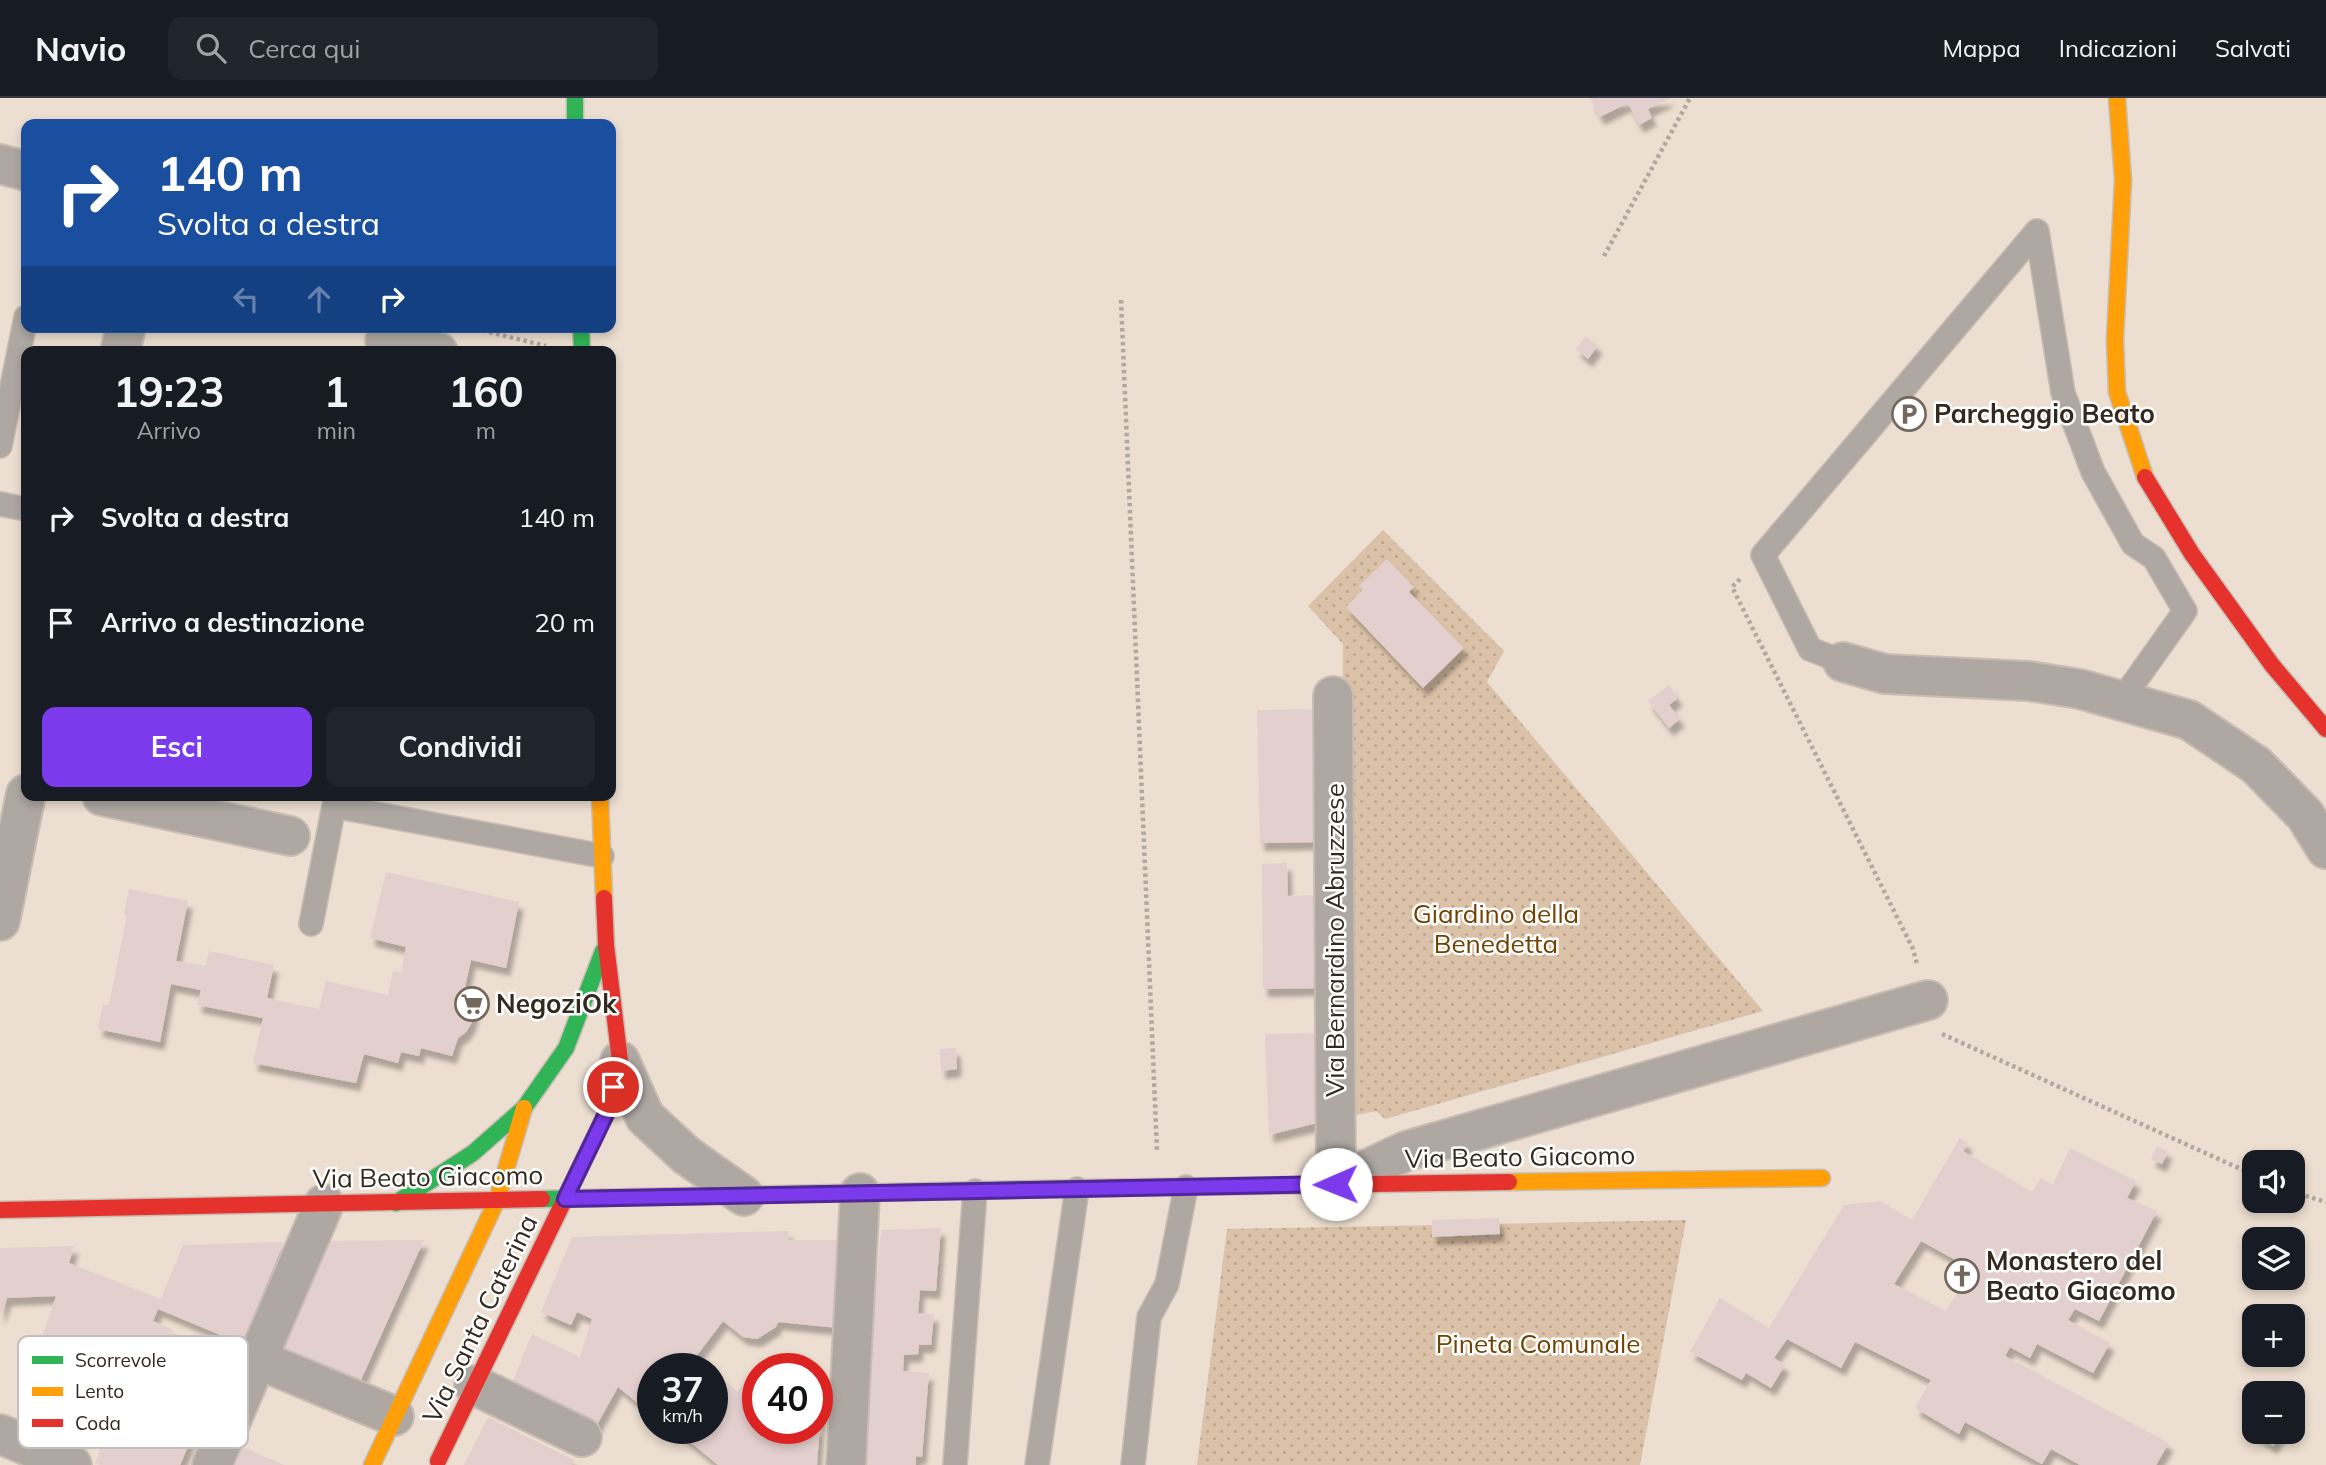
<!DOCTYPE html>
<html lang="it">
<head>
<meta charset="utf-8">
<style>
  :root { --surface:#171b24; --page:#20242c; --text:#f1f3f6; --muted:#9ea1a6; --line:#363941; --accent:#7c3aed }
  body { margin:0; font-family:Mulish,sans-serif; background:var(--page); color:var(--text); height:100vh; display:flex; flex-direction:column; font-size:26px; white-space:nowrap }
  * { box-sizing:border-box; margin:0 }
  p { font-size:23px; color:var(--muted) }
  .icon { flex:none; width:38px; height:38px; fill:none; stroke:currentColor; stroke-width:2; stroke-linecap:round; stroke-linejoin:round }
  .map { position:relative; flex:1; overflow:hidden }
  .details { position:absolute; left:21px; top:248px; width:595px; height:455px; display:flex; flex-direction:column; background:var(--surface); border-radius:14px; box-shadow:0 4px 10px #0003 }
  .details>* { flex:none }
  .top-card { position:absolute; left:21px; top:21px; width:595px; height:214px; border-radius:14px; box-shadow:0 4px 10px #0003; background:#1a4fa0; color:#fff; overflow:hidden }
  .tools { position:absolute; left:2242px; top:1052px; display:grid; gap:14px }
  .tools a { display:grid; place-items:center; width:63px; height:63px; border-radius:14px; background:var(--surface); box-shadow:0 4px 10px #0003; font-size:35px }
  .speed { position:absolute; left:637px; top:1255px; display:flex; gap:14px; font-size:35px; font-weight:700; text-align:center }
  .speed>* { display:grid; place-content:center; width:91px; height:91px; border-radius:50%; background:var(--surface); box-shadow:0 4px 10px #0003; line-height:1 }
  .speed small { font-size:18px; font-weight:400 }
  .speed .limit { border:10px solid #d22; background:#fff; color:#111 }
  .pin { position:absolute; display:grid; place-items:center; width:60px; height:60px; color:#fff; margin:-30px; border:4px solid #fff; border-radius:50%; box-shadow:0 2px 7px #0007 }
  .me { position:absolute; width:77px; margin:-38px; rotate:269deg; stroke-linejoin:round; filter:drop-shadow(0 0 5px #0008) }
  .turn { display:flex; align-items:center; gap:24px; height:147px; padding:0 21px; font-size:32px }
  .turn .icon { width:91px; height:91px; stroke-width:2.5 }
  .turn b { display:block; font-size:49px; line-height:60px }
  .lanes { display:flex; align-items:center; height:66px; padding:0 21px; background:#0003; justify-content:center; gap:35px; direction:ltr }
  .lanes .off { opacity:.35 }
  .eta { display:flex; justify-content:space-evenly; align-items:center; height:119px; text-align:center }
  .eta b { font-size:42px; font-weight:700; line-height:49px }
  .cta { display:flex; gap:14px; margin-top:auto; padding:14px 21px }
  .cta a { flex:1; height:80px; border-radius:14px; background:var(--accent); color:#fff; font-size:28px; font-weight:700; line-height:80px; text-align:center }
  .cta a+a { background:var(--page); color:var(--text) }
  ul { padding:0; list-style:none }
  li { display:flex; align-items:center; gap:21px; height:105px; padding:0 21px }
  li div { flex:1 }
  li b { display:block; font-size:26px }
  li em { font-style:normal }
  header { display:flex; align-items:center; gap:42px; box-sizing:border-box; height:98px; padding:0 35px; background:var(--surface); border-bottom:2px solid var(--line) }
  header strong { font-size:33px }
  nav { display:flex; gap:38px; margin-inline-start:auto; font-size:24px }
  .search { width:490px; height:63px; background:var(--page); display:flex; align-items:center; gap:18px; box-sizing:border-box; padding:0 24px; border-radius:14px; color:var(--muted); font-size:26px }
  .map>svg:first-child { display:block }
  .park { fill:url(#park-dots) }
  .building { fill:#e3cfce; fill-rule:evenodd; filter:url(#shadow) }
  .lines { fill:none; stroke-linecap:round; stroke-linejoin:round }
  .lane-casing { stroke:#c8bdb3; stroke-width:26 }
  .street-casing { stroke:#c8bdb3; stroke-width:42 }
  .fast-casing { stroke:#c8bdb3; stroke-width:19 }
  .slow-casing { stroke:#c8bdb3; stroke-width:19 }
  .jam-casing { stroke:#c8bdb3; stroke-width:19 }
  .path { stroke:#b0a8a2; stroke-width:4.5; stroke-dasharray:3.5 3.5; stroke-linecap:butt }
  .lane { stroke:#aea7a2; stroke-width:23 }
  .street { stroke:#aea7a2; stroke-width:38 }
  .fast { stroke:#30b455; stroke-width:16 }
  .slow { stroke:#ff9f0a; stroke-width:16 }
  .jam { stroke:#e5322d; stroke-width:16 }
  .route-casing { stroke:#51269a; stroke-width:18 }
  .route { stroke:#7c3aed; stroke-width:12 }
  .labels { text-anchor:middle; stroke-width:5; stroke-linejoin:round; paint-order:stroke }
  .poi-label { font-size:26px; font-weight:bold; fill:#34291f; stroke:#fff; text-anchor:start }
  .park-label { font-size:26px; fill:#714200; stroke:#fff }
  .street-label { font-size:26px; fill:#34291f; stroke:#fff }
  .key { fill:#fff; stroke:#c2bfbc; stroke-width:2 }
  .key-label { font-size:19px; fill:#34291f }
</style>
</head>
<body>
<header>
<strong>Navio</strong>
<div class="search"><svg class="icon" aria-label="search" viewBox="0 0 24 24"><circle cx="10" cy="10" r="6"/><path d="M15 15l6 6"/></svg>Cerca qui</div>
<nav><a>Mappa</a><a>Indicazioni</a><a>Salvati</a></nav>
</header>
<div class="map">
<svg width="2326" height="1367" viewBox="0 0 2326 1367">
  <defs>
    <pattern id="park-dots" width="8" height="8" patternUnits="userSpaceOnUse" patternTransform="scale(1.75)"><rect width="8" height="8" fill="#dbc1a7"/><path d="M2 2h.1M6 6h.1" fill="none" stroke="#bda68f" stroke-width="1.8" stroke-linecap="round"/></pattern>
    <filter id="shadow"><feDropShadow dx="4.5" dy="8" stdDeviation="2" flood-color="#0004"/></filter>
  </defs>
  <rect width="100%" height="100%" fill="#ecded0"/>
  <g class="park">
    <path d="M 1383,432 L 1504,553 L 1487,584 L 1763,913 L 1385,1021 L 1376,1013 L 1353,1018 L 1341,1006 L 1343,546 L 1308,508 Z"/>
    <path d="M 1686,1122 L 1640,1367 L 1197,1367 L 1227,1131 Z"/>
  </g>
  <g class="building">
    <path d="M 1590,0 L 1671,0 L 1648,11 L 1652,20 L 1639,27 L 1628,5 L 1600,19 Z"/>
    <path d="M 1586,238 L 1598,248 L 1588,261 L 1576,251 Z"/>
    <path d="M 1387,461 L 1414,489 L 1409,494 L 1464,550 L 1423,590 L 1346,509 L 1363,491 L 1359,488 Z"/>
    <path d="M 1669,587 L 1678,600 L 1669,607 L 1680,621 L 1669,630 L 1648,603 Z"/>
    <path d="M 1317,611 L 1319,744 L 1260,745 L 1257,612 Z"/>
    <path d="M 1287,765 L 1288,798 L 1320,797 L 1321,890 L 1263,891 L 1262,766 Z"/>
    <path d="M 386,774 L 519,804 L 506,870 L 471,862 L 465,889 L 473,898 L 475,909 L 472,924 L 466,934 L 458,940 L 452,958 L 421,950 L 419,958 L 401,954 L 398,965 L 364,956 L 356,985 L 253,965 L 263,920 L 197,907 L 201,892 L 171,886 L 160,944 L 98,931 L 103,906 L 109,907 L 127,817 L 124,816 L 129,791 L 188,803 L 176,863 L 206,868 L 209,853 L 274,867 L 267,900 L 319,911 L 326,883 L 388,897 L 393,873 L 401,875 L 406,849 L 370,840 Z"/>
    <path d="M 1323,935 L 1325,1023 L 1269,1037 L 1265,936 Z"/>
    <path d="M 956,950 L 957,971 L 941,973 L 940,951 Z"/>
    <path d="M 1960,1040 L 1968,1045 L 1963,1053 L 2032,1094 L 2041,1080 L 2053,1087 L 2070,1050 L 2136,1083 L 2127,1100 L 2157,1113 L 2099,1223 L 2075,1211 L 2068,1222 L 2110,1245 L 2093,1275 L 2037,1246 L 2030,1260 L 2010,1249 L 2005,1258 L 2169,1345 L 2156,1367 L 2080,1367 L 2051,1351 L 2042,1366 L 1965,1324 L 1959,1336 L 1915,1310 L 1931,1282 L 1855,1244 L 1841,1270 L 1787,1241 L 1774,1260 L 1785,1267 L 1771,1290 L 1746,1275 L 1742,1282 L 1690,1254 L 1720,1200 L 1769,1230 L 1844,1107 L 1880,1103 L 1912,1122 ZM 1921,1143 L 1972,1171 L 1946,1213 L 1894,1186 Z"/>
    <path d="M 2157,1048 L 2168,1053 L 2162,1066 L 2151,1061 Z"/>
    <path d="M 1499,1120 L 1500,1136 L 1432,1139 L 1432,1122 Z"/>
    <path d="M 941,1130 L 936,1193 L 920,1192 L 918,1215 L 934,1216 L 931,1247 L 919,1247 L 918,1256 L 904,1257 L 903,1273 L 929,1275 L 922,1359 L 916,1358 L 916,1367 L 861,1367 L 881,1132 Z"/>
    <path d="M 789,1133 L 788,1142 L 847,1142 L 839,1230 L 778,1224 L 776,1229 L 757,1241 L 743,1239 L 723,1223 L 688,1269 L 689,1270 L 653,1270 L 653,1304 L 645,1311 L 618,1289 L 593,1334 L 509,1292 L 532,1236 L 580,1259 L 592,1221 L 577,1214 L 571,1227 L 541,1214 L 572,1139 Z"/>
    <path d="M 424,1142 L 360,1284 L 278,1247 L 323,1143 Z"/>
    <path d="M 284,1144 L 242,1246 L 158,1211 L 153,1223 L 173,1232 L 164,1255 L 218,1278 L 180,1367 L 100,1367 L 95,1365 L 109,1328 L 124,1334 L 127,1326 L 112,1320 L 126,1286 L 59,1259 L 57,1265 L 36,1257 L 56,1198 L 7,1200 L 0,1219 L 0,1150 L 74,1148 L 69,1165 L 161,1201 L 183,1147 Z"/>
    <path d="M 712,1273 L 738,1294 L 750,1275 L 758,1283 L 758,1330 L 817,1330 L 817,1282 L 823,1283 L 817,1367 L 718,1367 L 673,1330 L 712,1330 Z"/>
    <path d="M 488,1319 L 574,1362 L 571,1367 L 464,1367 Z"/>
    <path d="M 2255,1334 L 2282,1334 L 2273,1348 L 2254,1336 Z"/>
    <path d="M 236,1346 L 284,1367 L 228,1367 Z"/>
  </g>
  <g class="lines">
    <g class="lane-casing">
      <g id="lane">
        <path d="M 0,348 L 26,219"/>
        <path d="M 0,406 L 26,411"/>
        <path d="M 1843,564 L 1810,551 L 1763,457 L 2037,133 L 2063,295 L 2093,374 L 2133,446 L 2154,460 L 2185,513 L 2121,603"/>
        <path d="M 311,826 L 334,708 L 602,758"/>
        <path d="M 955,1367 L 975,1093"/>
        <path d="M 1037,1367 L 1077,1091"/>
        <path d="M 1133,1367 L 1149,1219 L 1167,1186 L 1186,1089"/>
      </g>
    </g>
    <g class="street-casing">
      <g id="street">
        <path d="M 0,66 L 26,73"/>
        <path d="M 385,243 L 438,254"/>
        <path d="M 120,254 L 126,229"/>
        <path d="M 1843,564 L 1885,576 L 2028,583 L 2080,591 L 2189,622 L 2256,667 L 2305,717 L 2326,751"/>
        <path d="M 1333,598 L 1336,1086 L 1406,1053 L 1928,902"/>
        <path d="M 102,698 L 290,738"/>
        <path d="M 0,823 L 26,696"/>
        <path d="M 620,963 L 645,1019 L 686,1057 L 744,1098"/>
        <path d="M 257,1261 L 394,1318"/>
        <path d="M 474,1287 L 582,1339"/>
        <path d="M 0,1336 L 72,1367"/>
        <path d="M 212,1367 L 324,1106"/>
        <path d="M 846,1367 L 860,1095"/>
      </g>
    </g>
    <g class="fast-casing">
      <g id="fast">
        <path d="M 575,0 L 575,26"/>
        <path d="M 581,229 L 582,254"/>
        <path d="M 542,1101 L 1091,1090"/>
        <path d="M 396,1105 L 473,1055 L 524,1010 L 566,950 L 603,853"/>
      </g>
    </g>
    <g class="slow-casing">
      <g id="slow">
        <path d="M 2117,0 L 2123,82 L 2115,241 L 2117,294 L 2145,379"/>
        <path d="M 600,698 L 604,800"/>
        <path d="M 1509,1084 L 1822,1080"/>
        <path d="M 372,1367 L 497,1102 L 524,1010"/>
      </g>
    </g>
    <g class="jam-casing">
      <g id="jam">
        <path d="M 2145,379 L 2192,456 L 2272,567 L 2326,631"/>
        <path d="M 1091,1090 L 1509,1084"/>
        <path d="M 0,1112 L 542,1101"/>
        <path d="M 438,1363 L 606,1016 L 620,963 L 606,847 L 604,800"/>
      </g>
    </g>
    <g class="path">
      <path d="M 1604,158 L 1690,0"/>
      <path d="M 1121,202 L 1157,1053"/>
      <path d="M 469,229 L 546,248"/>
      <path d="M 1740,481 L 1732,489 L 1913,851 L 1917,866"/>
      <path d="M 1942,936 L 2254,1077"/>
      <path d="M 2292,1094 L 2326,1104"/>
    </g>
    <use href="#lane" class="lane"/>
    <use href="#street" class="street"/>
    <use href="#fast" class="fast"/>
    <use href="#slow" class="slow"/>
    <use href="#jam" class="jam"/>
  </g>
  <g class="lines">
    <g class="route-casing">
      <path id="route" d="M 613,989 L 606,1016 L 565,1101 L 1336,1086"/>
    </g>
    <use href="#route" class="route"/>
  </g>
  <defs>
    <g id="parking-ring" transform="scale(1.75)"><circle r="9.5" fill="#fff" stroke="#74685d" stroke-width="1.5"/><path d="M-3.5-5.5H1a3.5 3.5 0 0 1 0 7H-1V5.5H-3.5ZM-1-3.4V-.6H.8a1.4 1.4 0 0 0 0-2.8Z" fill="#74685d"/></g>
    <g id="supermarket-ring" transform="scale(1.75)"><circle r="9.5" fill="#fff" stroke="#74685d" stroke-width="1.5"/><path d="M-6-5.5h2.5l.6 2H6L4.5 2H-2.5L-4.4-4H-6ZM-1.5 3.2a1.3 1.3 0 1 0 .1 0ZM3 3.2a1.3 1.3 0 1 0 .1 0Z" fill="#74685d"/></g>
    <g id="church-ring" transform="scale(1.75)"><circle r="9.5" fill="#fff" stroke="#74685d" stroke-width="1.5"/><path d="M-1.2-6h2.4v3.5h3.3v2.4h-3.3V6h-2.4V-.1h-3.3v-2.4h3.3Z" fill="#74685d"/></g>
  </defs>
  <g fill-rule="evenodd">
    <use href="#parking-ring" x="1909" y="316"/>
    <use href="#supermarket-ring" x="472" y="906"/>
    <use href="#church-ring" x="1962" y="1178"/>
  </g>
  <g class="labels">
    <g class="poi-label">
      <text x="1934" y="325">Parcheggio Beato</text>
      <text x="496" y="915">NegoziOk</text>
      <text x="1986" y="1172">Monastero del<tspan x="1986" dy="30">Beato Giacomo</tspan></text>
    </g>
    <g class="park-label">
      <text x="1496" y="825">Giardino della<tspan x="1496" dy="30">Benedetta</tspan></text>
      <text x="1538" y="1255">Pineta Comunale</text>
    </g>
    <g class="street-label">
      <text transform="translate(1335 842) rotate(-90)" y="9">Via Bernardino Abruzzese</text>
      <text transform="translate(1520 1059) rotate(-1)" y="9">Via Beato Giacomo</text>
      <text transform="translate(428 1079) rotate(-1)" y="9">Via Beato Giacomo</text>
      <text transform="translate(480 1221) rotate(-64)" y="9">Via Santa Caterina</text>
    </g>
  </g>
  <rect x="18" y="1238" width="230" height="112" rx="10" class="key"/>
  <rect x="32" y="1258" width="31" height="8" fill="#30b455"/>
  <rect x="32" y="1289" width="31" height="9" fill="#ff9f0a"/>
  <rect x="32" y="1321" width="31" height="8" fill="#e5322d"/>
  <g class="key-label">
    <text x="75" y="1269">Scorrevole</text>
    <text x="75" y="1300">Lento</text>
    <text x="75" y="1332">Coda</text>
  </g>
</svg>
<div class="tools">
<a><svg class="icon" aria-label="sound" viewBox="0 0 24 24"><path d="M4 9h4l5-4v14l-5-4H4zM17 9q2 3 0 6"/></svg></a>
<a><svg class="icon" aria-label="layers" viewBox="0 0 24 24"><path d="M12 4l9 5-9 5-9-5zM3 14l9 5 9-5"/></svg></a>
<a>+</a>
<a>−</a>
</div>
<div class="speed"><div>37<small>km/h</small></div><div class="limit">40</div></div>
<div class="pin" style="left:613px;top:989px;background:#d93025"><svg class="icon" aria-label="arrive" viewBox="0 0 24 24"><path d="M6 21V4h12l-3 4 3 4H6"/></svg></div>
<svg class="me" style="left:1336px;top:1086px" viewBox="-20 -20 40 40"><circle r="19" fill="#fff"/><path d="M0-13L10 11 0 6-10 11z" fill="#7c3aed"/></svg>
<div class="top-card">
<div class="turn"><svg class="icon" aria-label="right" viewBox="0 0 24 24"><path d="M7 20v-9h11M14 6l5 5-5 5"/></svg><div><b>140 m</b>Svolta a destra</div></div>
<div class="lanes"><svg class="icon off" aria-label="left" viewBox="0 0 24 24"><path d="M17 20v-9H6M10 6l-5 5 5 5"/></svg><svg class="icon off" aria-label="ahead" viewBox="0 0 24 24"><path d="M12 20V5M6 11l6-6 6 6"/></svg><svg class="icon" aria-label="right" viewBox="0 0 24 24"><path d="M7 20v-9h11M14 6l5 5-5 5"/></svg></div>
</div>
<section class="details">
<div class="eta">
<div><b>19:23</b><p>Arrivo</p></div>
<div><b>1</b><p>min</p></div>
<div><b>160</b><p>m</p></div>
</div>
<ul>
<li><svg class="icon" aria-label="right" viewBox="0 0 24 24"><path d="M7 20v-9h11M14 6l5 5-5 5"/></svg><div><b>Svolta a destra</b></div><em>140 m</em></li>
<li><svg class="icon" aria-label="arrive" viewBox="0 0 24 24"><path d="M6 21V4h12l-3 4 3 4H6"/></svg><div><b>Arrivo a destinazione</b></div><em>20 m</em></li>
</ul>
<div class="cta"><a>Esci</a><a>Condividi</a></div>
</section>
</div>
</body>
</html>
